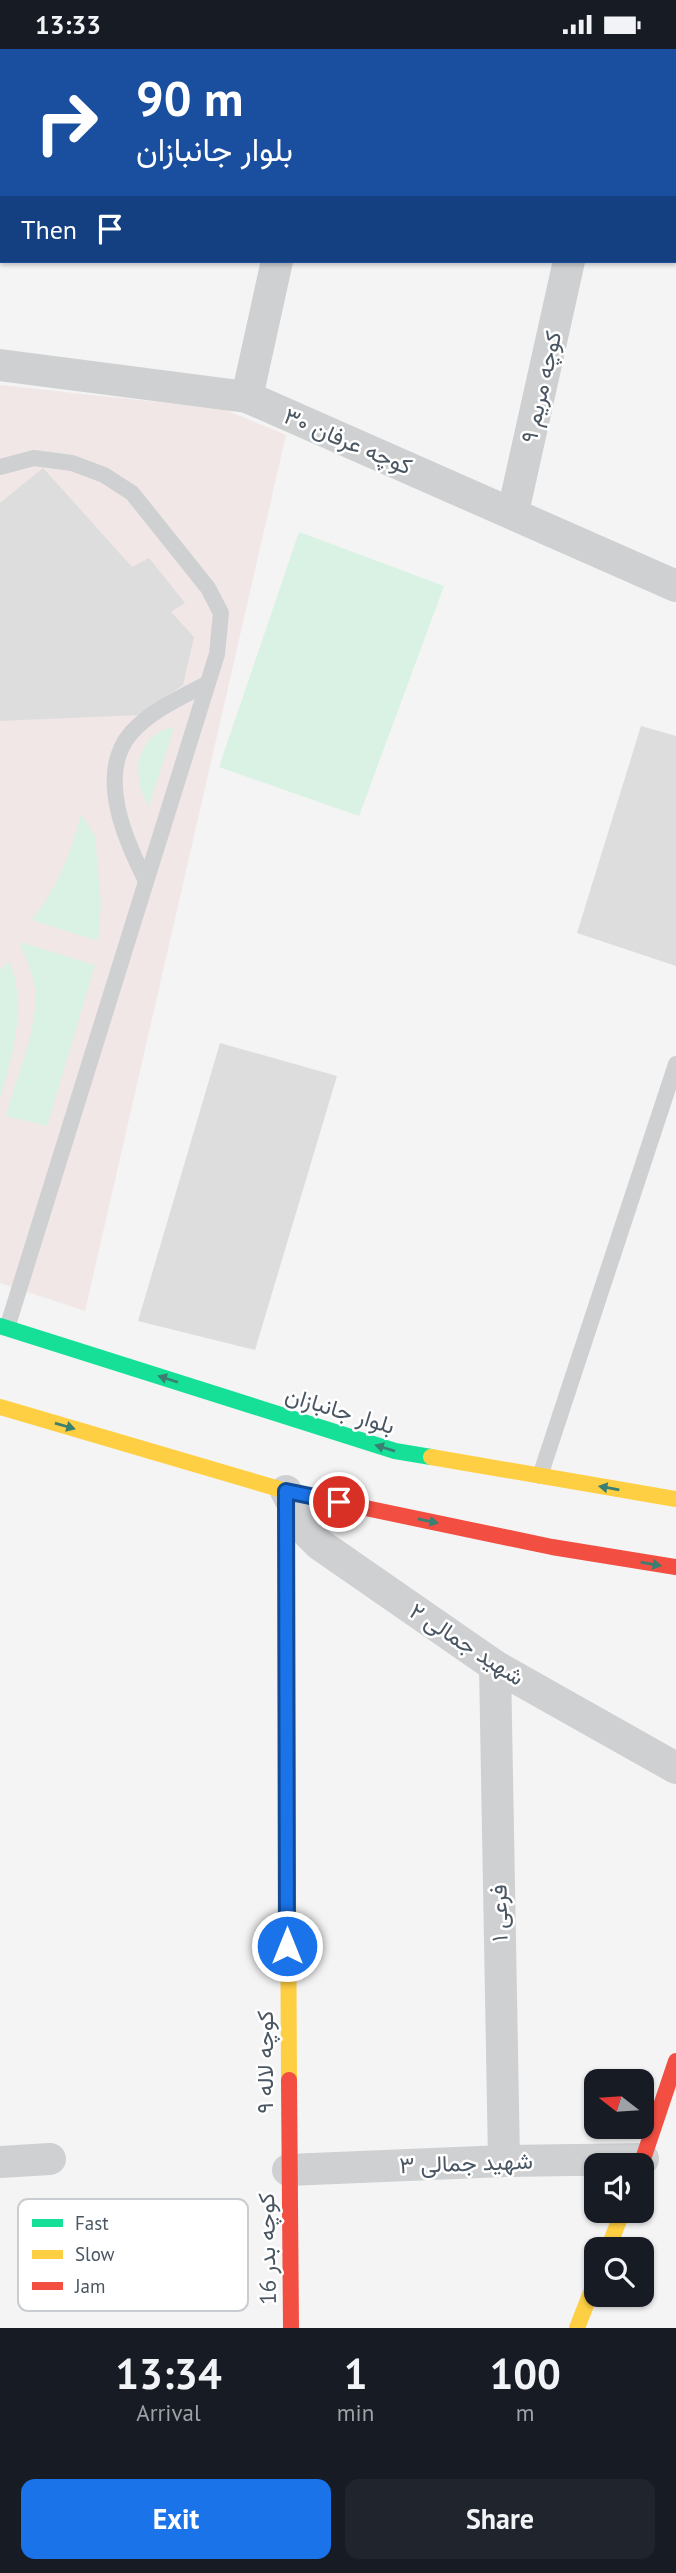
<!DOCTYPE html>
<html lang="en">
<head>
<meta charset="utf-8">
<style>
  :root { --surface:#171b24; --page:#20242c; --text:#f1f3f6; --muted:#9ea1a6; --accent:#1a73e8 }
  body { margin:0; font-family:"PT Sans",Vazirmatn,sans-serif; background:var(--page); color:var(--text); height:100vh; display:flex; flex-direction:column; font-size:26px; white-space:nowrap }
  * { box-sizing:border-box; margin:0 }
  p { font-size:23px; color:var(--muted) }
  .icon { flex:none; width:38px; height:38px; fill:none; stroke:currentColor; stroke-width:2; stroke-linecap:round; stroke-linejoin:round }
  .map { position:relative; height:2279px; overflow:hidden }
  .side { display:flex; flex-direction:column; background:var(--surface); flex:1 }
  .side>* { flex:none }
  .banner { position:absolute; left:0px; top:0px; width:677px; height:214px; box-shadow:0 2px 5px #0004; background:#1a4fa0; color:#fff; overflow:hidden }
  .needle { width:46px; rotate:287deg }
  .fabs { position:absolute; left:584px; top:2020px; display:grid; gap:14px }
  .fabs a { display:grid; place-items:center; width:70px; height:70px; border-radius:14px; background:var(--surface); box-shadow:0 2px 5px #0004; font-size:35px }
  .pin { position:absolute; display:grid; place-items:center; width:60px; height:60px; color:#fff; margin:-30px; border:4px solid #fff; border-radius:50%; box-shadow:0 2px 7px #0007 }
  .me { position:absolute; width:77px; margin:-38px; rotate:0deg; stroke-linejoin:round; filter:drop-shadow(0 0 5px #0008) }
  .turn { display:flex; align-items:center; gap:24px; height:147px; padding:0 21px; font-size:32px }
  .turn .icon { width:91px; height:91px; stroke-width:2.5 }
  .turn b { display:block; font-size:49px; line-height:60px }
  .then { display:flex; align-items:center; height:66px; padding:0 21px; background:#0003; gap:14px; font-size:26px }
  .eta { display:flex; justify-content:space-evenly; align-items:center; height:119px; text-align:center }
  .eta b { font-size:42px; font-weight:700; line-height:49px }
  .button { display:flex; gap:14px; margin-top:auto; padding:14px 21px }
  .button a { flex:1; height:80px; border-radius:14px; background:var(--accent); color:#fff; font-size:28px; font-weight:700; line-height:80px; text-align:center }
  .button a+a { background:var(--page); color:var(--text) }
  .status { display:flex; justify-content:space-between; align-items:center; height:49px; padding:0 35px; background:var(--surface); direction:ltr }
  .status svg { height:19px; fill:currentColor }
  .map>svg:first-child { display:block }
  .medical { fill:#f1e7e6 }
  .green { fill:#d9f2e3 }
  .building { fill:#ddddde }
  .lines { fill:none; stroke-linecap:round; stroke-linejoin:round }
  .lane { stroke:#ced0d2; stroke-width:16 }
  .street { stroke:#ced0d2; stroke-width:32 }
  .fast { stroke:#16e098; stroke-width:16 }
  .slow { stroke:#ffcf43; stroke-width:16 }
  .jam { stroke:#f24e42; stroke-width:16 }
  .oneway { fill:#3a7f72 }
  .route-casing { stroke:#114b97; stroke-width:18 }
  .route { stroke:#1a73e8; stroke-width:12 }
  .labels { text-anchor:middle; stroke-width:5; stroke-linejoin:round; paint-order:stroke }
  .street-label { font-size:23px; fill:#4a5661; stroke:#fff }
  .key { fill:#fff; stroke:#c9ccd0; stroke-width:2 }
  .key-label { font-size:19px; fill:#4a5661 }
</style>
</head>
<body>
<div class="status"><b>13:33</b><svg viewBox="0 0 49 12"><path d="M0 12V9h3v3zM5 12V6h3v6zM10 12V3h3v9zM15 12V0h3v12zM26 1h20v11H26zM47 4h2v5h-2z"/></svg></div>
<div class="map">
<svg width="676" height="2279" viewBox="0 0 676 2279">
  <rect width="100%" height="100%" fill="#f4f4f4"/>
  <path class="medical" d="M 0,336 L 223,360 L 286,386 L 85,1262 L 0,1234 Z"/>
  <g class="green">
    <path d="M 299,483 L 444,537 L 359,767 L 219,718 Z"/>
    <path d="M 174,678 L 149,757 C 130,729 135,685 174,678 Z"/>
    <path d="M 81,765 L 95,787 L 101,855 L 98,892 L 32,871 C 58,837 71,806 81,765 Z"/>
    <path d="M 19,893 L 95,916 L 47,1077 L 6,1067 C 15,1032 40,975 35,939 C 32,923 26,908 19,893 Z"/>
    <path d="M 10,913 C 27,959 13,1004 0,1049 L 0,920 Z"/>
  </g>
  <g class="building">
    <path d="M 43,419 L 132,518 L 149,509 L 185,554 L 171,563 L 194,588 L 183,636 L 140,666 L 0,672 L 0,454 Z"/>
    <path d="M 641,677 L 676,687 L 676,917 L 577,884 Z"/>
    <path d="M 220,994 L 337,1027 L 255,1301 L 138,1272 Z"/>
  </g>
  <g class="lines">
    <g class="lane">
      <path d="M 0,418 L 34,409 L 72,414 L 104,426 L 132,444 L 208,539 L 221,564 L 217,605 L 7,1279"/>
      <path d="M 146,832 C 125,791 96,725 131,684 C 151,661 182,648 208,634"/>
      <path d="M 540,1427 L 676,1015"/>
    </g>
    <g class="street">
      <path d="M 32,2 L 32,0"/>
      <path d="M 323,2 L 323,0"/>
      <path d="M 615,2 L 616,0"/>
      <path d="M 0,29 L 2,29"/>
      <path d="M 0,144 L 2,136"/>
      <path d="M 0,316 L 247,348 L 676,537"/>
      <path d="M 247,348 L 277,212"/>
      <path d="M 513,463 L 569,212"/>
      <path d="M 286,1442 L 307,1483 L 319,1495 L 495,1617 L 676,1719"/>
      <path d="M 495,1617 L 504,2112"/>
      <path d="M 0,2113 L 50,2110"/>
      <path d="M 288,2121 L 504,2112 L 643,2110"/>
    </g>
    <path class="fast" d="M 0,1277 L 395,1402 L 431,1408"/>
    <g class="slow">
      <path d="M 0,1358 L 286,1442 L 337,1453"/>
      <path d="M 431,1408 L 676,1450"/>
      <path d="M 286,1442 L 289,2031"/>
      <path d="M 608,2200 L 623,2161"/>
      <path d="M 577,2279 L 597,2228"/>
    </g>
    <g class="jam">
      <path d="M 337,1453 L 552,1498 L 676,1518"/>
      <path d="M 289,2031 L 291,2279"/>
      <path d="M 641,2116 L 676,2012"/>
    </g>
  </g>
  <defs><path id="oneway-solid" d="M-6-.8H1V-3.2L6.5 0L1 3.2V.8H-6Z" transform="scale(1.75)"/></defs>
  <g class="oneway">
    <use href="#oneway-solid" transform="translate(168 1330) rotate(-162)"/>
    <use href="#oneway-solid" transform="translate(65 1377) rotate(16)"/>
    <use href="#oneway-solid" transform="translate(385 1399) rotate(-163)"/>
    <use href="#oneway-solid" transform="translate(609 1439) rotate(-170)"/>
    <use href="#oneway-solid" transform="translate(428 1472) rotate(12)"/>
    <use href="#oneway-solid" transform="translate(651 1515) rotate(10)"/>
  </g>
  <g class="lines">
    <g class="route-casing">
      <path id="route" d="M 287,1897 L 286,1442 L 339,1453"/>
    </g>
    <use href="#route" class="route"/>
  </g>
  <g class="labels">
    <g class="street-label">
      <text transform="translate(541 338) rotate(-77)" y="8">کوچه مریم ۹</text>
      <text transform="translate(348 392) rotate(23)" y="8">کوچه عرفان ۳۰</text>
      <text transform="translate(340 1361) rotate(17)" y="8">بلوار جانبازان</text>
      <text transform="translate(467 1595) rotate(33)" y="8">شهید جمالی ۲</text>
      <text transform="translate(499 1864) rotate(-91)" y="8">فرعی ۱</text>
      <text transform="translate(265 2013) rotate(-90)" y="8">کوچه لاله ۹</text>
      <text transform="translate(466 2114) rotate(-2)" y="8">شهید جمالی ۳</text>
      <text transform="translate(267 2200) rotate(-91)" y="8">کوچه بدر 16</text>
    </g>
  </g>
  <rect x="18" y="2150" width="230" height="112" rx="10" class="key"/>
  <rect x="32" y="2170" width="31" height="8" fill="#16e098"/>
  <rect x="32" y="2201" width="31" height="9" fill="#ffcf43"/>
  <rect x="32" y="2233" width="31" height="8" fill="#f24e42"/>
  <g class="key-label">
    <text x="75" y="2181">Fast</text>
    <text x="75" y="2212">Slow</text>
    <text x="75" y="2244">Jam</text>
  </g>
</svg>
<div class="fabs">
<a><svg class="needle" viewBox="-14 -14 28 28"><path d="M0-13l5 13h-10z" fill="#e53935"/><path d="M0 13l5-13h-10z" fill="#9ea1a6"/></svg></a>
<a><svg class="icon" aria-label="sound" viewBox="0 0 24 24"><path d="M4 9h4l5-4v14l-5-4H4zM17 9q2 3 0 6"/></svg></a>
<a><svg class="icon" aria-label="search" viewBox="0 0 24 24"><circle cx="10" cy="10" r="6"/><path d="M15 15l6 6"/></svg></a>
</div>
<div class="pin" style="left:339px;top:1453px;background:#d93025"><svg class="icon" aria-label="arrive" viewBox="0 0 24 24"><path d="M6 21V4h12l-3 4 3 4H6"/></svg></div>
<svg class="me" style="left:287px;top:1897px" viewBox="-20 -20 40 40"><circle r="17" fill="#1a73e8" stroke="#fff" stroke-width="3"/><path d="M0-11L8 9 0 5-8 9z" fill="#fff"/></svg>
<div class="banner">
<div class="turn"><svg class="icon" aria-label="right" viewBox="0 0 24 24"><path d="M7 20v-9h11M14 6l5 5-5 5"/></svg><div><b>90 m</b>بلوار جانبازان</div></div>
<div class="then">Then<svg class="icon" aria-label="arrive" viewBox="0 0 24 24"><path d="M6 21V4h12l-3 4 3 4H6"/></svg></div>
</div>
</div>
<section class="side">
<div class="eta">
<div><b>13:34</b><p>Arrival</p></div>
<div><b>1</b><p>min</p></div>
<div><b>100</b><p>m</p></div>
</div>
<div class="button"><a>Exit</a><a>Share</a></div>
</section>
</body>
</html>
